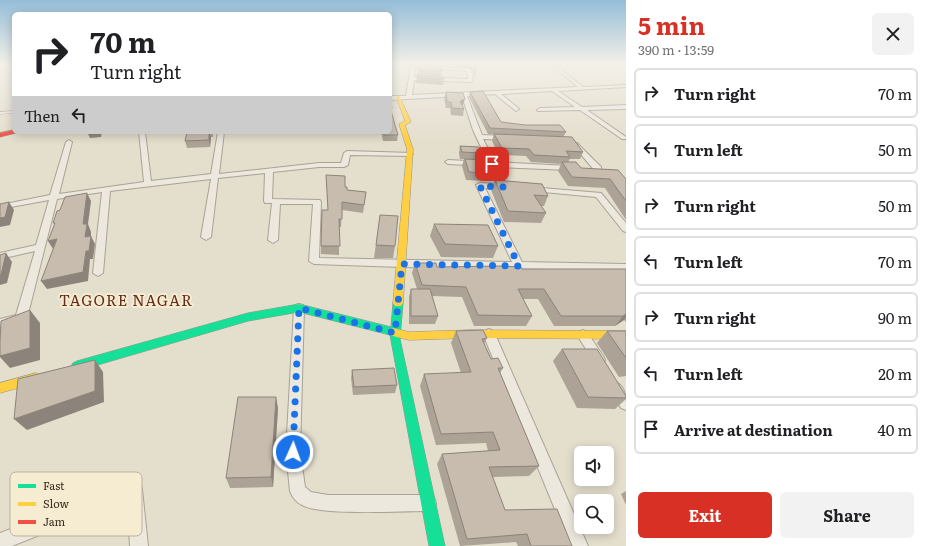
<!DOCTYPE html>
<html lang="en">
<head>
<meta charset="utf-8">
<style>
  :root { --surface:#fff; --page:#f2f2f2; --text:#202124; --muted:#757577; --line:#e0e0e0; --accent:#d93025 }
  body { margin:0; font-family:Literata,serif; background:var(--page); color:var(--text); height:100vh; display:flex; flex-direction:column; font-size:15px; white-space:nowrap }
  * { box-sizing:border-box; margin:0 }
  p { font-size:13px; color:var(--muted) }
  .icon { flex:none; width:22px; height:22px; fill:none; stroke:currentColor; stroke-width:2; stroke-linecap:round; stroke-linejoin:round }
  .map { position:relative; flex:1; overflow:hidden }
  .details { display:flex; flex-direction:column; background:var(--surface); width:300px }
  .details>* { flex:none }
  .top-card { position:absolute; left:12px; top:12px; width:380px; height:122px; border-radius:6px; box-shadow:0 2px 10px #0003; background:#fff; color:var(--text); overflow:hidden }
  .controls { position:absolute; left:574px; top:446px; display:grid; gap:8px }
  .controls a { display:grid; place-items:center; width:40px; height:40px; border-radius:6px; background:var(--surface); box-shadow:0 2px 10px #0003; font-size:20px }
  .pin { position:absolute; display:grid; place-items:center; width:34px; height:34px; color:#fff; margin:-17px; border-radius:8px; box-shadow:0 2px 6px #0006 }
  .me { position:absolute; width:44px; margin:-22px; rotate:2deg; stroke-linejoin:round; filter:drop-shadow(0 0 3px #0008) }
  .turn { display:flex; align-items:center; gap:14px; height:84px; padding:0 12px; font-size:18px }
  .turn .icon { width:52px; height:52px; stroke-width:2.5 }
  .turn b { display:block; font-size:28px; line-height:34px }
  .then { display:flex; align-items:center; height:38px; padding:0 12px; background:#0003; gap:8px; font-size:15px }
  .round { display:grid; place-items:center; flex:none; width:42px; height:42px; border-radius:6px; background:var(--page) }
  .summary { display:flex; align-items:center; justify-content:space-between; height:68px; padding:0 12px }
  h1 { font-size:24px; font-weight:700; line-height:30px; color:var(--accent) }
  .cta { display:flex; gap:8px; margin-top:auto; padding:8px 12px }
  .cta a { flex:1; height:46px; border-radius:6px; background:var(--accent); color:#fff; font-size:16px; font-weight:700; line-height:46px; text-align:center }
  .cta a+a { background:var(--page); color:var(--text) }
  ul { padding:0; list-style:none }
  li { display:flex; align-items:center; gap:12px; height:50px; margin:0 8px 6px; padding:0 4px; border:2px solid var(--line); border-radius:6px }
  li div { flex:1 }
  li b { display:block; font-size:15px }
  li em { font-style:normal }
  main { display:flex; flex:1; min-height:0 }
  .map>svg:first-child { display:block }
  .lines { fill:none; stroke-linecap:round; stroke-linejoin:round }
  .lane-casing { stroke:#a9a295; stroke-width:1 }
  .street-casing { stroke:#a9a295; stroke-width:2 }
  .fast-casing { stroke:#999286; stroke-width:1 }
  .slow-casing { stroke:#999286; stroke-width:1 }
  .jam-casing { stroke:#999286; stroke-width:1 }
  .lane { fill:#ece8de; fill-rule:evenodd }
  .street { fill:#ece8de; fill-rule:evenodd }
  .fast { fill:#16e098; fill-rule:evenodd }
  .slow { fill:#ffcf43; fill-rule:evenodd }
  .jam { fill:#f24e42; fill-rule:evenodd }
  .wall { fill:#aca296 }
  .shaded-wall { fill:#8c847a }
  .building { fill:#c8bcae; stroke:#8c847a }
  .route { stroke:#1a73e8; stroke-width:7; stroke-dasharray:0 12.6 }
  .labels { text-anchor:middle; stroke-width:4; stroke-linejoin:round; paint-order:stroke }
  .neighbourhood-label { font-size:15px; letter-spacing:1px; fill:#652d1d; stroke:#f6ecd2 }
  .key { fill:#f6ecd2; stroke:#bdb29c; stroke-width:1 }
  .key-label { font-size:11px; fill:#382b1e }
</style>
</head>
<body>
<main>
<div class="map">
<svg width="626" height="546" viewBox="0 0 626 546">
  <rect width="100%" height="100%" fill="#e4decd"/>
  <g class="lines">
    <g class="lane-casing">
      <path id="lane" d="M 14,111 L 14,113 L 0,114 L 0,112 Z"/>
    </g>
    <g class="street-casing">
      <g id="street">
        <path d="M 550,64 L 554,64 L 583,87 L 626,85 L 626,87 L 558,91 L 582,107 L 626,105 L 626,109 L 587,110 L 626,137 L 626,139 L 622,139 L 580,110 L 538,111 L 537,110 L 540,108 L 575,107 L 552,91 L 501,94 L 518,108 L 519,109 L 516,111 L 495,94 L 467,96 L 482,135 L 506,136 L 509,138 L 506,140 L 483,139 L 495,162 L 569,166 L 573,168 L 569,170 L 497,167 L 506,185 L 509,187 L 505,189 L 485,188 L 522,262 L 626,264 L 626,270 L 402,267 L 314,264 L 309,261 L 313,204 L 280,204 L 278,240 L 273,243 L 268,240 L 272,203 L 265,203 L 264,201 L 265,173 L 218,178 L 211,237 L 206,240 L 201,237 L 211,179 L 110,191 L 103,273 L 98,276 L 93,273 L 102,192 L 57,199 L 27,318 L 25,321 L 0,327 L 0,319 L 16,315 L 35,251 L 0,259 L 0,253 L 36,245 L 49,200 L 0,209 L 0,205 L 50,195 L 66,142 L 69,140 L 72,142 L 59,194 L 144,182 L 139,132 L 145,132 L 151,181 L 211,174 L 218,132 L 224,132 L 219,174 L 319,163 L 341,163 L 344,153 L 347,151 L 412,153 L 413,154 L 410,156 L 350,155 L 348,165 L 344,167 L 319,167 L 273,172 L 272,199 L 320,200 L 321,202 L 319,258 L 512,262 L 476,185 L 480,183 L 498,184 L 490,166 L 448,164 L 445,162 L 448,160 L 488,162 L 473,130 L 462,96 L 390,100 L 390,96 L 406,96 L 411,66 L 413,65 L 471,69 L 473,81 L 471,82 L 414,80 L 412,95 L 578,87 ZM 415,67 L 467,71 L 468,79 L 414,77 Z"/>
        <path d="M 573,143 L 577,143 L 601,167 L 601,171 L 595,171 L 573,145 Z"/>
        <path d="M 530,187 L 601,193 L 626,223 L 626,232 L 623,231 L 596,197 L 533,191 L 530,191 Z"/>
        <path d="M 299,304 L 303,305 L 304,308 L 300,452 L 305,487 L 311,492 L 328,495 L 428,495 L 434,497 L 436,503 L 434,509 L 428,511 C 402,511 320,516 302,505 C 296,502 292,497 290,491 L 286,452 L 294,308 L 295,305 Z"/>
        <path d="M 489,329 L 493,331 L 495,334 L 588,546 L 570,546 L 483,334 L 485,331 Z"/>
        <path d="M 583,330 L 587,332 L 603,356 L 605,360 L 603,364 L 599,365 L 595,364 L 579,338 L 577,335 L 579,332 Z"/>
        <path d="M 617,383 C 626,387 626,400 626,410 L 621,408 L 610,389 L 612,385 Z"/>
        <path d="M 134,481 L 140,483 L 142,489 L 148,546 L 130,546 L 127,500 L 12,546 L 0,546 L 0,533 Z"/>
      </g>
    </g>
    <g class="fast-casing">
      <path id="fast" d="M 398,299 L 401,300 L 403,303 L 400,339 L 445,546 L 429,546 L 390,335 L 299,312 L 248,321 L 77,371 L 73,369 L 71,366 L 73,363 L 77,361 L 248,313 L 299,304 L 391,327 L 393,303 L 395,300 Z"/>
    </g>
    <g class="slow-casing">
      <g id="slow">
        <path d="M 398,96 L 400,97 L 411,122 L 405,125 L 413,149 L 403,303 L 401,306 L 395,306 L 393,303 L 407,149 L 399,124 L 405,121 L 396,97 Z"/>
        <path d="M 393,328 L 409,332 L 470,330 L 626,331 L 626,339 L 470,338 L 409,340 L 389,335 L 388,332 L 389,329 Z"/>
        <path d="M 36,373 L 40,374 L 42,378 L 40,382 L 0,393 L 0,383 Z"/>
      </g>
    </g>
    <g class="jam-casing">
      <path id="jam" d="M 14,130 L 14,132 L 17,132 L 16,133 L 0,137 L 0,133 Z"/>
    </g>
    <use href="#lane" class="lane"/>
    <use href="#street" class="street"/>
    <use href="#fast" class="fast"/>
    <use href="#slow" class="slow"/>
    <use href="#jam" class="jam"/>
  </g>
  <g class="wall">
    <path d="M 457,64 L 477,64 L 477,69 L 475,78 L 472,68 L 457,67 Z"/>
    <path d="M 418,70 L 442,71 L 441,76 L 417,76 Z"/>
    <path d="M 417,76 L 444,79 L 443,85 L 416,83 Z"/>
    <path d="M 446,92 L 463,105 L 462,105 L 464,109 L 463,116 L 451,115 L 450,108 L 446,108 L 444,98 Z"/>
    <path d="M 470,92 L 501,122 L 566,132 L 563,137 L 583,152 L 580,159 L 570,159 L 568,162 L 581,168 L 626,179 L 626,220 L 605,188 L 568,186 L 558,171 L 561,164 L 531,162 L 526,156 L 499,155 L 492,141 L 494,134 L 488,134 L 469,97 Z"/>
    <path d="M 391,111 L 398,135 L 397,141 L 383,141 L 381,132 L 390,132 Z"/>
    <path d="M 187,132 L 213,132 L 213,137 L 211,137 L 210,147 L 187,148 L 185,141 Z"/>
    <path d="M 460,146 L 482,153 L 480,160 L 491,173 L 488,181 L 466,180 L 462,166 L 464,159 L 460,159 L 459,153 Z"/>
    <path d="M 326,175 L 345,187 L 347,190 L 366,192 L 363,213 L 342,210 L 341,227 L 339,227 L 339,255 L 321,254 L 322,210 L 328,210 Z"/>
    <path d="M 495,180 L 548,196 L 544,206 L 541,206 L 546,213 L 541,223 L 504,222 L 491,190 Z"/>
    <path d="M 380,215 L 395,246 L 393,258 L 374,258 Z"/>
    <path d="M 434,224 L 498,246 L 493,258 L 441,257 L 430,236 Z"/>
    <path d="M 415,263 L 437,267 L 522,269 L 626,269 L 626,322 L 624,320 L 615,326 L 554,326 L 538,299 L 523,299 L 532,316 L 526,326 L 474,326 L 462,297 L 432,296 L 438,316 L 435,324 L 409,324 L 409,297 L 411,289 L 417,289 L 412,273 Z"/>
    <path d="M 456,331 L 487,338 L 484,344 L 491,359 L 503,368 L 500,373 L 539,466 L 529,476 L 492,477 L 505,510 L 572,546 L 518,546 L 516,542 L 460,546 L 437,464 L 442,454 L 488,451 L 486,443 L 436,445 L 420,386 L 424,374 L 461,373 L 451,343 Z"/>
    <path d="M 607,331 L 626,331 L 626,376 L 619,377 L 597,343 Z"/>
    <path d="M 562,349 L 626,396 L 626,399 L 615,409 L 577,408 L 553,361 Z"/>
    <path d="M 352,370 L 397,385 L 395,393 L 353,395 L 351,378 Z"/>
    <path d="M 278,408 L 273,487 L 230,488 L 226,478 Z"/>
    <path d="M 626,491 L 626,505 L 621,494 Z"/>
  </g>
  <g class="shaded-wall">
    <path d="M 465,99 L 463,105 L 459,107 L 460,101 Z"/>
    <path d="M 87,132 L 102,132 L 101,137 L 90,138 Z"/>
    <path d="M 209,132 L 211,137 L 210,147 L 209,140 Z"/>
    <path d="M 87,193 L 91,201 L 88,224 L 91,232 L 91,236 L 95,244 L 93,259 L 90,259 L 88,281 L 47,289 L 41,281 L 85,237 L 83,224 Z"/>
    <path d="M 9,202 L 14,210 L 10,225 L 0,227 L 0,218 Z"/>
    <path d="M 57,239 L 53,249 L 48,241 Z"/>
    <path d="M 6,253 L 12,262 L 7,283 L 0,285 L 0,275 Z"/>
    <path d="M 30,310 L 40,323 L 40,360 L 10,368 L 0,357 L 0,356 Z"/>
    <path d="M 626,314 L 626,317 L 624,320 L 615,326 L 623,316 Z"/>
    <path d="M 95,360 L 103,372 L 104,402 L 27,430 L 14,419 Z"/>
    <path d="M 276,397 L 278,408 L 273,487 L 271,477 Z"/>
  </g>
  <g class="building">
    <path d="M 421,64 L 441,65 L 442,71 L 418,70 Z"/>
    <path d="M 417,76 L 443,77 L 444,79 L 417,78 Z"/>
    <path d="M 483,91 L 501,122 L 525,125 L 560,125 L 566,132 L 490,128 L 470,92 Z"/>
    <path d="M 446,92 L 463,93 L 465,99 L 460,101 L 464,109 L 452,108 L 451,102 L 447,102 Z"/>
    <path d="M 390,107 L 392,107 L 391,111 L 398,135 L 384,135 L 383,132 L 390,132 Z"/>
    <path d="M 187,132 L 209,132 L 209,140 L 185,141 Z"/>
    <path d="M 494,134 L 572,137 L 583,152 L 566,151 L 570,157 L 534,155 L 529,149 L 502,148 Z"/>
    <path d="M 460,146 L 479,147 L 482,153 L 462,152 Z"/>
    <path d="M 465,159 L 485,160 L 491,173 L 469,172 Z"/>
    <path d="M 562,162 L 576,162 L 581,168 L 618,170 L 626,179 L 626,201 L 610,179 L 572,177 Z"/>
    <path d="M 326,175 L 345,176 L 345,187 L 347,187 L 347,190 L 366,192 L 364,205 L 342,202 L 342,219 L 339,219 L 340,246 L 321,246 L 322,210 L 328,210 Z"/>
    <path d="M 495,180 L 542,184 L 548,196 L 534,195 L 546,213 L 508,211 Z"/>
    <path d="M 87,193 L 83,224 L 87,224 L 85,237 L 91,236 L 89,251 L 86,251 L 83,272 L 41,281 L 57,239 L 48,241 L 55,223 L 53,223 L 57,211 L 60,210 L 65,197 Z"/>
    <path d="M 9,202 L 5,217 L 0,218 L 0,204 Z"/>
    <path d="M 380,215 L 398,216 L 395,246 L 376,245 Z"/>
    <path d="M 434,224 L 488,225 L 498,246 L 445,244 Z"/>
    <path d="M 6,253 L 1,275 L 0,275 L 0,255 Z"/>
    <path d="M 415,263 L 436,263 L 437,267 L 499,266 L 521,267 L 522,269 L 626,269 L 626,314 L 623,316 L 561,316 L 544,289 L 518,289 L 532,316 L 478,315 L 466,287 L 422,285 Z"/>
    <path d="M 411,289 L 430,289 L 438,316 L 411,316 Z"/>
    <path d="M 30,310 L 30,348 L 0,356 L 0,342 L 1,321 Z"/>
    <path d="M 483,330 L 487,338 L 482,339 L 491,359 L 498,358 L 503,368 L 498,368 L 539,466 L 489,467 L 505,510 L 557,509 L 572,546 L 531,546 L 527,534 L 467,539 L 442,454 L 500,450 L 493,432 L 441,434 L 424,374 L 471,372 L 456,331 Z"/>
    <path d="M 607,331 L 626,331 L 626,358 Z"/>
    <path d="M 562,349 L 597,349 L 626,396 L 626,398 L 588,397 Z"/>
    <path d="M 95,360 L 95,391 L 14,419 L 18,379 Z"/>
    <path d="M 394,368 L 397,385 L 354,387 L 352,370 Z"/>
    <path d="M 238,397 L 276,397 L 271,477 L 226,478 Z"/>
  </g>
  <linearGradient id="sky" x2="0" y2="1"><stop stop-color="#95bdd8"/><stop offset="0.45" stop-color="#f3f0e8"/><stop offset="1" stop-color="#f3f0e8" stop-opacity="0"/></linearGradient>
  <rect width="626" height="141" fill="url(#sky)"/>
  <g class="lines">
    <path class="route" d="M 293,452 L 299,308 L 395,333 L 402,264 L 519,266 L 480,186 L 503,187 L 492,164"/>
  </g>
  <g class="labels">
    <g class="neighbourhood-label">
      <text x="126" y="306">TAGORE NAGAR</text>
    </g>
  </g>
  <rect x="10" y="472" width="132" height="64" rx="6" class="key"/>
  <rect x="18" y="484" width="18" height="4" fill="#16e098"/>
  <rect x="18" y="502" width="18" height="4" fill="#ffcf43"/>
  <rect x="18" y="520" width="18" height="4" fill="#f24e42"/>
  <g class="key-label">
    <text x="43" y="490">Fast</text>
    <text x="43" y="508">Slow</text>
    <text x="43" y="526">Jam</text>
  </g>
</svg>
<div class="controls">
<a><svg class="icon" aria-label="sound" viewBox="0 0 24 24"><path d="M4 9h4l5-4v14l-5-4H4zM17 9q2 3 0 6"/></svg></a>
<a><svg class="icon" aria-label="search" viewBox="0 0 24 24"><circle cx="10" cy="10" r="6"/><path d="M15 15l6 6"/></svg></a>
</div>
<div class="pin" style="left:492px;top:164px;background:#d93025"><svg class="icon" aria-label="arrive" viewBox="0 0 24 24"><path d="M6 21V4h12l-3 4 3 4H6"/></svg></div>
<svg class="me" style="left:293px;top:452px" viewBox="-20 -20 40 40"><circle r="17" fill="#1a73e8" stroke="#fff" stroke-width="3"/><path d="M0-11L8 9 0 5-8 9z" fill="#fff"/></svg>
<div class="top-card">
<div class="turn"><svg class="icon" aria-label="right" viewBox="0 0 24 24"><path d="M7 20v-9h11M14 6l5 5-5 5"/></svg><div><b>70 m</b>Turn right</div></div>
<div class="then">Then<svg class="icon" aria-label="left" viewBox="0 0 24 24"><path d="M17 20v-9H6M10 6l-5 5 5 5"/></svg></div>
</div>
</div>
<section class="details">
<div class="summary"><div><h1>5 min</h1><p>390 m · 13:59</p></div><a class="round"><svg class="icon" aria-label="close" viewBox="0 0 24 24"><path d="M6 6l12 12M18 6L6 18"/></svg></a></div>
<ul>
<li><svg class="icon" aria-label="right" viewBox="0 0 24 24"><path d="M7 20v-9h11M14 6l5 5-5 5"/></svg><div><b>Turn right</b></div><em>70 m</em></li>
<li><svg class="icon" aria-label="left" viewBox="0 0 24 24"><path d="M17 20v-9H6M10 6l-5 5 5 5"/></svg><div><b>Turn left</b></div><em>50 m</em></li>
<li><svg class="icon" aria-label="right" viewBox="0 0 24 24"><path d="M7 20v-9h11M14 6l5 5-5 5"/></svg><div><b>Turn right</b></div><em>50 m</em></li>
<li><svg class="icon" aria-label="left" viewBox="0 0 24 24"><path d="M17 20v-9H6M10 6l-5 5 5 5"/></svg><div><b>Turn left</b></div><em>70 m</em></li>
<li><svg class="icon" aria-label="right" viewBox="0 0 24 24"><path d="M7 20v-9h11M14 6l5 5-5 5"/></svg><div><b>Turn right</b></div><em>90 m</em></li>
<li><svg class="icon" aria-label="left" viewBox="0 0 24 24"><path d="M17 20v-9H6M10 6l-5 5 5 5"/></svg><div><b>Turn left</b></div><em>20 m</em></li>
<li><svg class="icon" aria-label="arrive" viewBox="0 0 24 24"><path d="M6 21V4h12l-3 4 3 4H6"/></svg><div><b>Arrive at destination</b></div><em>40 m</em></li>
</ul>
<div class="cta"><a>Exit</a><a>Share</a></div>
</section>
</main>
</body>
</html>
